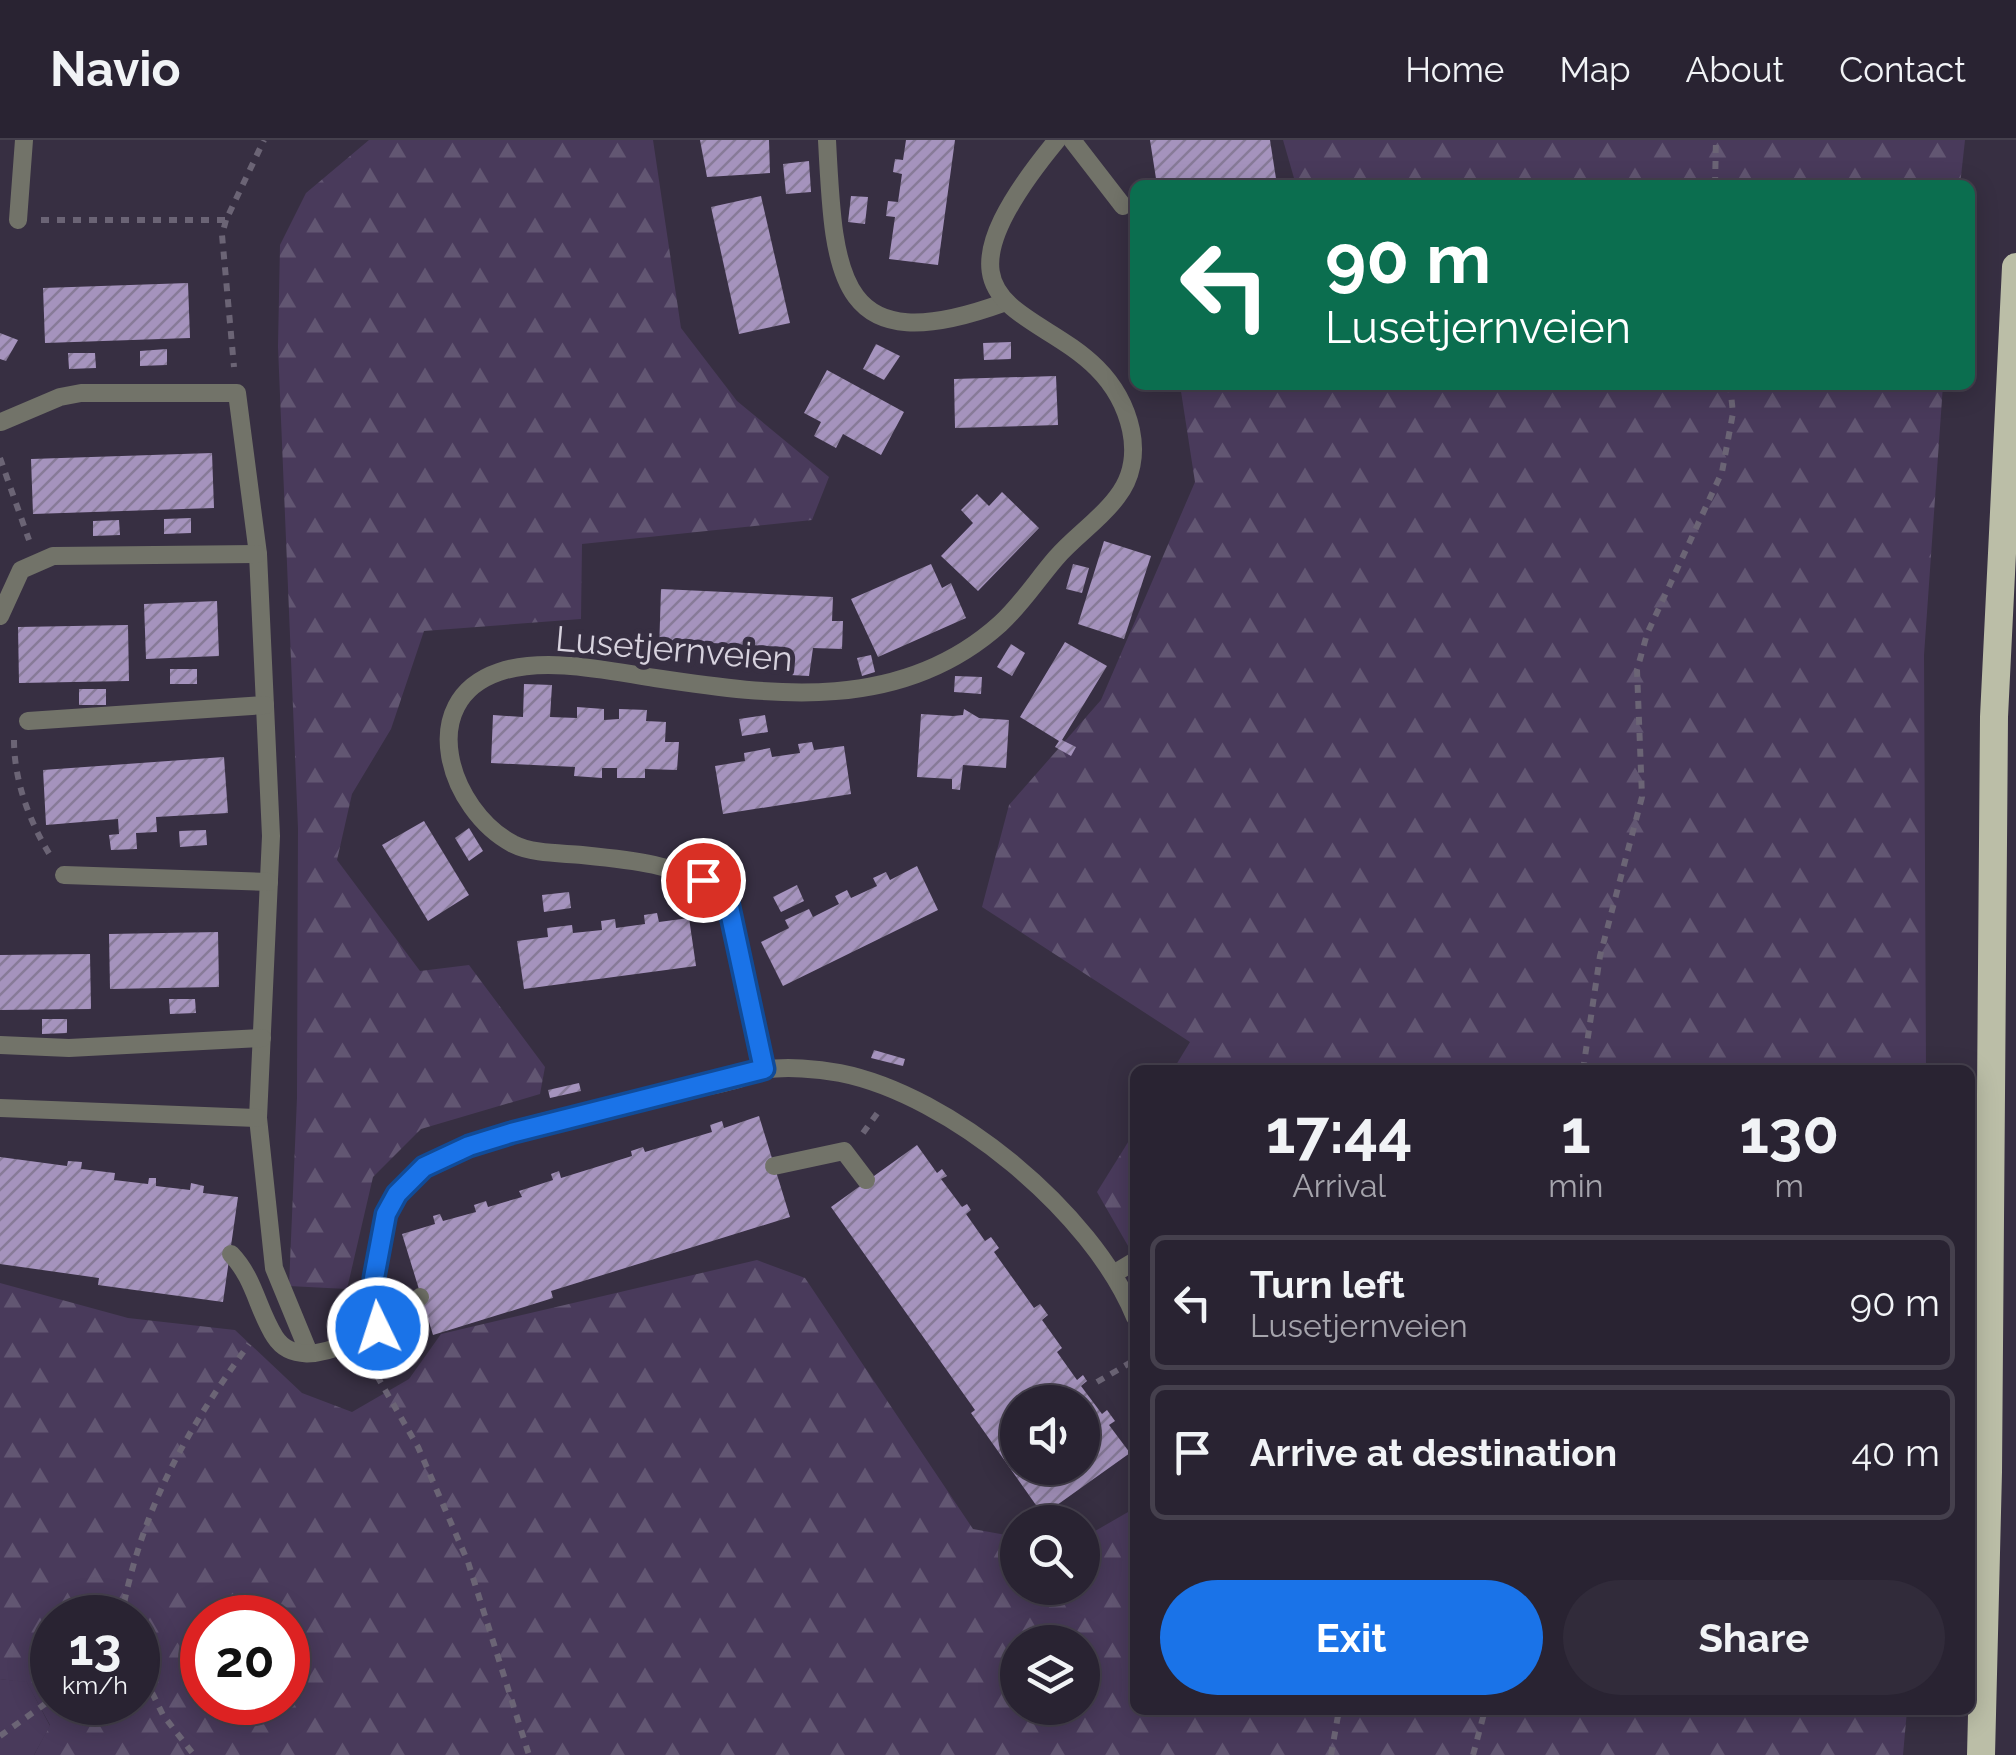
<!DOCTYPE html>
<html lang="en">
<head>
<meta charset="utf-8">
<style>
  :root { --surface:#292332; --page:#312b3a; --text:#f1f3f6; --muted:#a5a4ac; --line:#45404d; --accent:#1a73e8 }
  body { margin:0; font-family:Raleway,sans-serif; background:var(--page); color:var(--text); height:100vh; display:flex; flex-direction:column; font-size:38px; white-space:nowrap }
  * { box-sizing:border-box; margin:0 }
  p { font-size:32px; color:var(--muted) }
  .icon { flex:none; width:55px; height:55px; fill:none; stroke:currentColor; stroke-width:2; stroke-linecap:round; stroke-linejoin:round }
  .map { position:relative; flex:1; overflow:hidden }
  .drawer { position:absolute; left:1130px; top:925px; width:845px; height:650px; display:flex; flex-direction:column; background:var(--surface); border-radius:15px; box-shadow:0 5px 25px #0003,0 0 0 2px var(--line) }
  .drawer>* { flex:none }
  .guide { position:absolute; left:1130px; top:40px; width:845px; height:210px; border-radius:15px; box-shadow:0 5px 25px #0003,0 0 0 2px var(--line); background:#0b6e4f; color:#fff; overflow:hidden }
  .tools { position:absolute; left:1000px; top:1245px; display:grid; gap:20px }
  .tools a { display:grid; place-items:center; width:100px; height:100px; border-radius:50%; background:var(--surface); box-shadow:0 5px 25px #0003,0 0 0 2px var(--line); font-size:50px }
  .speed { position:absolute; left:30px; top:1455px; display:flex; gap:20px; font-size:50px; font-weight:700; text-align:center }
  .speed>* { display:grid; place-content:center; width:130px; height:130px; border-radius:50%; background:var(--surface); box-shadow:0 5px 25px #0003,0 0 0 2px var(--line); line-height:1 }
  .speed small { font-size:25px; font-weight:400 }
  .speed .limit { border:15px solid #d22; background:#fff; color:#111 }
  .pin { position:absolute; display:grid; place-items:center; width:85px; height:85px; color:#fff; margin:-42px; border:5px solid #fff; border-radius:50%; box-shadow:0 2px 10px #0007 }
  .me { position:absolute; width:110px; margin:-55px; rotate:356deg; stroke-linejoin:round; filter:drop-shadow(0 0 8px #0008) }
  .turn { display:flex; align-items:center; gap:35px; height:210px; padding:0 30px; font-size:45px }
  .turn .icon { width:130px; height:130px; stroke-width:2.5 }
  .turn b { display:block; font-size:70px; line-height:85px }
  .eta { display:flex; justify-content:space-evenly; align-items:center; height:170px; text-align:center }
  .eta b { font-size:60px; font-weight:700; line-height:70px }
  .action { display:flex; gap:20px; margin-top:auto; padding:20px 30px }
  .action a { flex:1; height:115px; border-radius:60px; background:var(--accent); color:#fff; font-size:40px; font-weight:700; line-height:115px; text-align:center }
  .action a+a { background:var(--page); color:var(--text) }
  ul { padding:0; list-style:none }
  li { display:flex; align-items:center; gap:30px; height:135px; margin:0 20px 15px; padding:0 10px; border:5px solid var(--line); border-radius:15px }
  li div { flex:1 }
  li b { display:block; font-size:38px }
  li em { font-style:normal }
  header { display:flex; align-items:center; gap:60px; box-sizing:border-box; height:140px; padding:0 50px; background:var(--surface); border-bottom:2px solid var(--line) }
  header strong { font-size:48px }
  nav { display:flex; gap:55px; margin-inline-start:auto; font-size:35px }
  .map>svg:first-child { display:block }
  .forest { fill:url(#forest-firs); fill-rule:evenodd }
  .park { fill:#493a5b }
  .building { fill:url(#building-hatch); fill-rule:evenodd }
  .lines { fill:none; stroke-linecap:round; stroke-linejoin:round }
  .path { stroke:#6b6475; stroke-width:6; stroke-dasharray:8 8; stroke-linecap:butt }
  .service { stroke:#727369; stroke-width:18 }
  .trunk { stroke:#bbbea7; stroke-width:28 }
  .route-casing { stroke:#114b97; stroke-width:25 }
  .route { stroke:#1a73e8; stroke-width:18 }
  .labels { text-anchor:middle; stroke-width:10; stroke-linejoin:round; paint-order:stroke }
  .street-label { font-size:35px; fill:#d7d2de; stroke:#372f42 }
</style>
</head>
<body>
<header>
<strong>Navio</strong>
<nav><a>Home</a><a>Map</a><a>About</a><a>Contact</a></nav>
</header>
<div class="map">
<svg width="2016" height="1615" viewBox="0 0 2016 1615">
  <defs>
    <pattern id="forest-firs" width="22" height="20" patternUnits="userSpaceOnUse" patternTransform="scale(2.5)"><rect width="22" height="20" fill="#493a5b"/><path d="M5 1l3.5 6h-7zM16 11l3.5 6h-7z" fill="#625672"/></pattern>
    <pattern id="building-hatch" width="6" height="6" patternUnits="userSpaceOnUse" patternTransform="scale(2.5)"><rect width="6" height="6" fill="#a593bd"/><path d="M-1 1l2-2M0 6l6-6M5 7l2-2" fill="none" stroke="#877a98"/></pattern>
  </defs>
  <rect width="100%" height="100%" fill="#372f42"/>
  <g class="forest">
    <path d="M 369,0 L 653,0 L 681,188 L 737,261 L 829,337 L 812,380 L 582,404 L 581,479 L 424,491 L 391,589 L 352,654 L 337,720 L 420,831 L 469,825 L 545,927 L 540,954 L 421,989 L 373,1037 L 347,1149 L 289,1146 L 297,958 L 298,688 L 278,207 L 280,105 L 306,53 Z"/>
    <path d="M 1283,0 L 1965,0 L 1960,45 L 1296,45 Z"/>
    <path d="M 1180,245 L 1943,245 L 1924,515 L 1926,930 L 1173,930 L 1190,902 L 982,767 L 1009,665 L 1101,560 L 1195,342 Z"/>
    <path d="M 1135,991 L 1135,1118 L 1097,1052 Z"/>
    <path d="M 757,1120 L 805,1138 L 973,1389 L 1017,1397 L 1018,1448 L 1082,1448 L 1083,1398 L 1135,1368 L 1135,1570 L 1907,1570 L 1903,1615 L 34,1615 L 50,1585 L 27,1543 L 0,1539 L 0,1143 L 128,1178 L 235,1190 L 302,1253 L 352,1272 L 409,1239 L 441,1194 ZM 52,1478 L 138,1478 L 138,1562 L 52,1562 ZM 202,1478 L 288,1478 L 288,1562 L 202,1562 ZM 1018,1502 L 1082,1502 L 1082,1568 L 1018,1568 Z"/>
  </g>
  <path class="park" d="M 0,1539 L 27,1542 L 50,1586 L 34,1615 L 0,1615 Z"/>
  <g class="building">
    <path d="M 700,0 L 769,0 L 770,33 L 707,37 Z"/>
    <path d="M 906,0 L 955,0 L 938,125 L 889,119 L 895,77 L 886,76 L 888,61 L 898,62 L 902,34 L 893,32 L 895,19 L 903,20 Z"/>
    <path d="M 1150,0 L 1270,0 L 1277,45 L 1157,45 Z"/>
    <path d="M 809,21 L 811,52 L 786,54 L 783,24 Z"/>
    <path d="M 761,56 L 790,183 L 739,194 L 711,67 Z"/>
    <path d="M 851,56 L 868,57 L 865,84 L 848,82 Z"/>
    <path d="M 188,143 L 190,198 L 45,203 L 43,148 Z"/>
    <path d="M 0,193 L 18,200 L 6,221 L 0,219 Z"/>
    <path d="M 1011,202 L 1011,219 L 984,220 L 983,203 Z"/>
    <path d="M 876,204 L 900,216 L 884,240 L 863,229 Z"/>
    <path d="M 167,209 L 167,225 L 140,226 L 140,211 Z"/>
    <path d="M 68,213 L 95,213 L 96,228 L 69,229 Z"/>
    <path d="M 827,230 L 904,272 L 881,315 L 843,294 L 836,308 L 814,296 L 821,282 L 804,273 Z"/>
    <path d="M 1056,236 L 1058,285 L 955,288 L 954,239 Z"/>
    <path d="M 212,313 L 214,368 L 33,374 L 31,319 Z"/>
    <path d="M 1002,352 L 1039,388 L 978,451 L 941,416 L 973,383 L 961,370 L 977,354 L 989,366 Z"/>
    <path d="M 191,378 L 191,393 L 164,394 L 164,379 Z"/>
    <path d="M 119,380 L 120,395 L 93,396 L 93,381 Z"/>
    <path d="M 1104,401 L 1151,416 L 1124,499 L 1078,484 Z"/>
    <path d="M 931,424 L 942,448 L 951,443 L 966,478 L 878,517 L 851,459 Z"/>
    <path d="M 1073,424 L 1089,428 L 1082,453 L 1066,449 Z"/>
    <path d="M 661,449 L 833,457 L 832,481 L 843,481 L 842,509 L 813,508 L 809,536 L 790,535 L 791,518 L 784,518 L 785,507 L 674,501 L 674,512 L 659,511 Z"/>
    <path d="M 217,461 L 219,516 L 146,519 L 144,464 Z"/>
    <path d="M 128,485 L 129,541 L 19,543 L 18,487 Z"/>
    <path d="M 1065,502 L 1107,526 L 1062,600 L 1076,607 L 1071,616 L 1055,607 L 1059,601 L 1020,577 Z"/>
    <path d="M 1011,504 L 1025,513 L 1012,536 L 997,527 Z"/>
    <path d="M 871,515 L 875,532 L 862,536 L 857,518 Z"/>
    <rect x="170" y="529" width="27" height="15"/>
    <path d="M 955,536 L 982,537 L 981,554 L 954,552 Z"/>
    <path d="M 524,544 L 552,545 L 550,577 L 577,578 L 577,567 L 604,569 L 604,580 L 619,579 L 619,569 L 647,570 L 646,581 L 666,582 L 665,602 L 679,602 L 677,630 L 645,629 L 645,638 L 617,638 L 617,628 L 602,628 L 602,638 L 574,636 L 575,627 L 491,623 L 493,575 L 523,577 Z"/>
    <rect x="79" y="549" width="27" height="16"/>
    <path d="M 964,569 L 979,578 L 1009,580 L 1006,628 L 963,625 L 960,650 L 952,649 L 952,639 L 917,637 L 921,574 L 953,576 L 963,575 Z"/>
    <path d="M 765,575 L 768,592 L 742,596 L 739,579 Z"/>
    <path d="M 812,602 L 814,610 L 844,606 L 851,654 L 723,674 L 715,626 L 745,621 L 744,613 L 770,608 L 772,617 L 800,613 L 798,604 Z"/>
    <path d="M 224,617 L 228,673 L 156,677 L 157,692 L 136,693 L 137,709 L 111,710 L 109,695 L 119,694 L 118,679 L 46,685 L 43,630 Z"/>
    <path d="M 424,681 L 469,755 L 428,781 L 382,705 Z"/>
    <path d="M 469,688 L 483,711 L 469,721 L 455,698 Z"/>
    <path d="M 206,690 L 207,705 L 180,707 L 179,691 Z"/>
    <path d="M 917,726 L 938,770 L 783,846 L 761,802 L 789,788 L 785,780 L 809,769 L 813,777 L 839,764 L 835,756 L 847,750 L 851,758 L 877,746 L 873,738 L 886,732 L 890,740 Z"/>
    <path d="M 797,745 L 804,761 L 781,772 L 773,757 Z"/>
    <path d="M 569,752 L 571,768 L 544,772 L 542,755 Z"/>
    <path d="M 657,773 L 659,782 L 689,778 L 696,826 L 524,849 L 517,801 L 548,797 L 547,788 L 572,785 L 573,793 L 602,790 L 601,781 L 615,779 L 616,788 L 645,784 L 644,775 Z"/>
    <path d="M 218,792 L 219,847 L 110,849 L 109,794 Z"/>
    <path d="M 90,814 L 91,869 L 0,870 L 0,815 Z"/>
    <path d="M 169,859 L 195,859 L 196,873 L 170,874 Z"/>
    <path d="M 42,879 L 67,879 L 67,893 L 42,894 Z"/>
    <path d="M 874,910 L 905,919 L 903,926 L 871,918 Z"/>
    <path d="M 579,943 L 581,951 L 550,958 L 548,950 Z"/>
    <path d="M 759,976 L 790,1077 L 551,1151 L 553,1158 L 433,1195 L 402,1094 L 435,1084 L 433,1076 L 440,1074 L 443,1081 L 476,1072 L 474,1065 L 486,1061 L 488,1067 L 522,1057 L 519,1051 L 553,1040 L 551,1034 L 559,1031 L 561,1038 L 632,1016 L 631,1011 L 643,1007 L 645,1012 L 712,992 L 710,985 L 722,981 L 724,988 Z"/>
    <path d="M 917,1005 L 937,1033 L 942,1029 L 947,1036 L 941,1039 L 962,1067 L 967,1064 L 971,1070 L 966,1074 L 985,1101 L 991,1097 L 999,1108 L 994,1112 L 1034,1168 L 1040,1164 L 1048,1175 L 1042,1180 L 1062,1208 L 1057,1212 L 1077,1240 L 1083,1235 L 1087,1241 L 1081,1246 L 1102,1274 L 1107,1270 L 1115,1281 L 1109,1285 L 1130,1313 L 1043,1375 L 971,1273 L 975,1270 L 831,1067 ZM 1018,1262 L 1082,1262 L 1082,1328 L 1018,1328 Z"/>
    <path d="M 0,1017 L 67,1026 L 68,1021 L 82,1022 L 81,1029 L 115,1033 L 114,1040 L 148,1044 L 149,1038 L 156,1038 L 156,1046 L 190,1050 L 191,1043 L 204,1046 L 203,1053 L 238,1057 L 223,1162 L 98,1145 L 99,1138 L 0,1124 Z"/>
  </g>
  <g class="lines">
    <g class="path">
      <path d="M 1715,45 L 1716,0"/>
      <path d="M 41,80 L 226,80 L 264,0"/>
      <path d="M 226,80 L 222,95 L 234,227"/>
      <path d="M 0,318 L 29,400"/>
      <path d="M 14,600 C 14,640 29,681 50,715"/>
      <path d="M 1583,930 L 1600,816 L 1642,657 L 1637,530 L 1647,494 L 1722,332 L 1733,273 L 1730,245"/>
      <path d="M 863,993 L 879,971"/>
      <path d="M 369,1222 L 418,1307 L 468,1422 L 529,1615"/>
      <path d="M 1097,1242 L 1135,1220"/>
      <path d="M 121,1478 C 142,1368 184,1294 249,1204"/>
      <path d="M 138,1524 L 163,1575 L 194,1615"/>
      <path d="M 0,1596 L 52,1559"/>
      <path d="M 1331,1615 L 1339,1570"/>
      <path d="M 1473,1615 L 1485,1570"/>
    </g>
    <g class="service">
      <path d="M 827,0 C 834,138 837,223 1003,163"/>
      <path d="M 1072,0 L 1123,66"/>
      <path d="M 18,80 L 24,0"/>
      <path d="M 1,282 L 60,257 L 81,253 L 237,253 L 258,414 L 271,696 L 258,978 L 274,1128 L 309,1213"/>
      <path d="M 0,476 L 21,430 L 53,416 L 258,414"/>
      <path d="M 28,581 L 265,565"/>
      <path d="M 64,735 L 269,742"/>
      <path d="M 0,905 L 69,908 L 262,898"/>
      <path d="M 765,929 L 733,781 L 718,749 C 675,724 632,720 582,715 C 561,713 533,714 513,704 C 449,670 414,561 499,532 C 545,516 609,531 655,538 C 775,556 901,573 1000,484 C 1021,465 1037,440 1056,418 C 1075,396 1100,380 1117,357 C 1132,338 1136,314 1131,290 C 1100,149 883,211 1057,0"/>
      <path d="M 0,968 L 258,978"/>
      <path d="M 774,1026 L 844,1011 L 866,1040"/>
      <path d="M 231,1114 C 255,1139 257,1169 275,1197 C 305,1243 393,1180 420,1157"/>
      <path d="M 1115,1133 L 1135,1121"/>
      <path d="M 378,1188 C 371,1139 372,1075 410,1038 C 464,985 658,960 735,940 C 745,937 754,931 764,930 C 786,926 818,929 840,933 C 951,955 1092,1072 1135,1177"/>
    </g>
    <path class="trunk" d="M 1981,1615 L 1988,1332 L 1994,577 L 2016,127"/>
  </g>
  <g class="lines">
    <g class="route-casing">
      <path id="route" d="M 378,1188 L 374,1138 L 386,1074 L 397,1054 L 424,1027 L 469,1006 L 511,993 L 764,929 L 728,762 L 718,749 L 703,740"/>
    </g>
    <use href="#route" class="route"/>
  </g>
  <g class="labels">
    <g class="street-label">
      <text transform="translate(674 509) rotate(5)" y="12">Lusetjernveien</text>
    </g>
  </g>
</svg>
<div class="tools">
<a><svg class="icon" aria-label="sound" viewBox="0 0 24 24"><path d="M4 9h4l5-4v14l-5-4H4zM17 9q2 3 0 6"/></svg></a>
<a><svg class="icon" aria-label="search" viewBox="0 0 24 24"><circle cx="10" cy="10" r="6"/><path d="M15 15l6 6"/></svg></a>
<a><svg class="icon" aria-label="layers" viewBox="0 0 24 24"><path d="M12 4l9 5-9 5-9-5zM3 14l9 5 9-5"/></svg></a>
</div>
<div class="speed"><div>13<small>km/h</small></div><div class="limit">20</div></div>
<div class="pin" style="left:703px;top:740px;background:#d93025"><svg class="icon" aria-label="arrive" viewBox="0 0 24 24"><path d="M6 21V4h12l-3 4 3 4H6"/></svg></div>
<svg class="me" style="left:378px;top:1188px" viewBox="-20 -20 40 40"><circle r="17" fill="#1a73e8" stroke="#fff" stroke-width="3"/><path d="M0-11L8 9 0 5-8 9z" fill="#fff"/></svg>
<div class="guide">
<div class="turn"><svg class="icon" aria-label="left" viewBox="0 0 24 24"><path d="M17 20v-9H6M10 6l-5 5 5 5"/></svg><div><b>90 m</b>Lusetjernveien</div></div>
</div>
<section class="drawer">
<div class="eta">
<div><b>17:44</b><p>Arrival</p></div>
<div><b>1</b><p>min</p></div>
<div><b>130</b><p>m</p></div>
</div>
<ul>
<li><svg class="icon" aria-label="left" viewBox="0 0 24 24"><path d="M17 20v-9H6M10 6l-5 5 5 5"/></svg><div><b>Turn left</b><p>Lusetjernveien</p></div><em>90 m</em></li>
<li><svg class="icon" aria-label="arrive" viewBox="0 0 24 24"><path d="M6 21V4h12l-3 4 3 4H6"/></svg><div><b>Arrive at destination</b></div><em>40 m</em></li>
</ul>
<div class="action"><a>Exit</a><a>Share</a></div>
</section>
</div>
</body>
</html>
